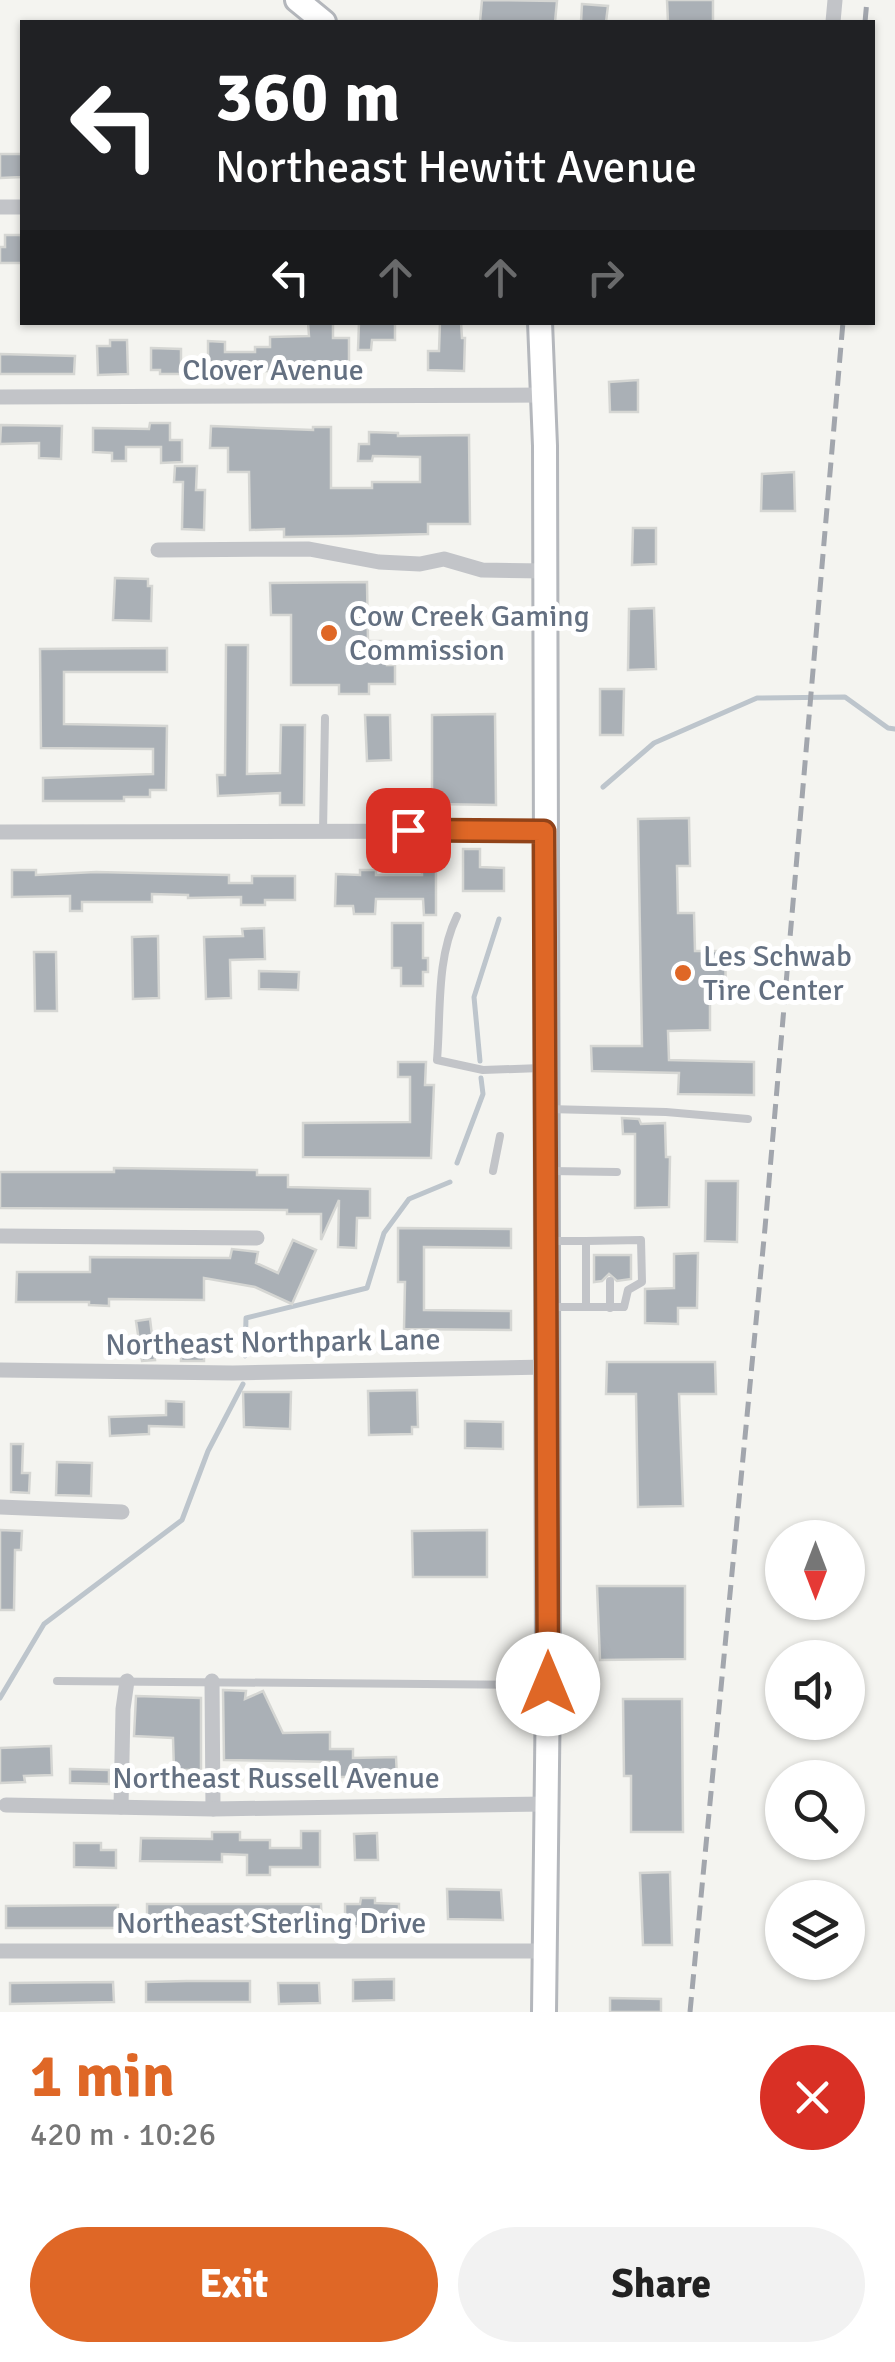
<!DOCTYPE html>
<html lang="en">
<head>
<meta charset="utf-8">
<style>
  :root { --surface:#fff; --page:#f2f2f2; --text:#222; --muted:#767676; --accent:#df6726 }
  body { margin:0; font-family:Signika,sans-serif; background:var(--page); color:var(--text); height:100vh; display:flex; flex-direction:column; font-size:38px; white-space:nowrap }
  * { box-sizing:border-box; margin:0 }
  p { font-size:32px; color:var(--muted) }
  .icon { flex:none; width:55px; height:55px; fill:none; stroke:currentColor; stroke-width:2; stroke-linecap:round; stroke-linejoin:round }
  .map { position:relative; height:2012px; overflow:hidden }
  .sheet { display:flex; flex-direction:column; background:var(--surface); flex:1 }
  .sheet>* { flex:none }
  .top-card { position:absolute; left:20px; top:20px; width:855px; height:305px; border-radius:0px; box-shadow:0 2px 8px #0004; background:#202124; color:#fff; overflow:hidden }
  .needle { width:65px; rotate:180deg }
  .controls { position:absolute; left:765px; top:1520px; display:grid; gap:20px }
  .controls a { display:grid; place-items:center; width:100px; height:100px; border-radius:50%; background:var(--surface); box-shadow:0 2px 8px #0004; font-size:50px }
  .pin { position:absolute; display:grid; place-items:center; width:85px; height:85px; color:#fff; margin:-42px; border-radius:20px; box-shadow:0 5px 15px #0006 }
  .me { position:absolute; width:110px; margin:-55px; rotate:0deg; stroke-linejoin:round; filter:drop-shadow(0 0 8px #0008) }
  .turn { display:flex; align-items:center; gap:35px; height:210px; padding:0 30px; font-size:45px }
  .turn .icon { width:130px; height:130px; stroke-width:2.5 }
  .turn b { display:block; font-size:70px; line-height:85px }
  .lanes { display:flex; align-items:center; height:95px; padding:0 30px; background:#0003; justify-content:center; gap:50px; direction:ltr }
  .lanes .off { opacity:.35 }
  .round { display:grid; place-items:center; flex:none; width:105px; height:105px; border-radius:52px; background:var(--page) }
  .overview { display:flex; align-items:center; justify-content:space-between; height:170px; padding:0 30px }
  h1 { font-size:60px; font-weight:800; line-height:75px; color:var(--accent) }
  .primary-button { display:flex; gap:20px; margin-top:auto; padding:20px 30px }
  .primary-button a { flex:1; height:115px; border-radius:60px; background:var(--accent); color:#fff; font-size:40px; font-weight:800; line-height:115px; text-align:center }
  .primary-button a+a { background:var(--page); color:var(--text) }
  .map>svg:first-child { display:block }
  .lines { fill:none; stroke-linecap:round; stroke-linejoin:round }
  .stream { stroke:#bdc5cc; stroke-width:5 }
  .building { fill:#aab0b6; stroke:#d5d6d3; stroke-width:2.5 }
  .secondary-casing { stroke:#b4b7bc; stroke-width:28 }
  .service { stroke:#c2c4c8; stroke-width:8 }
  .minor { stroke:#c2c4c8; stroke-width:15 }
  .secondary { stroke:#fff; stroke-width:22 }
  .rail { stroke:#a2a6ad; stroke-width:5; stroke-dasharray:15 8; stroke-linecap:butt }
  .route-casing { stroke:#914319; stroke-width:25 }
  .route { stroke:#df6726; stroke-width:18 }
  .poi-dot { fill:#df6726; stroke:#fff; stroke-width:4 }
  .labels { text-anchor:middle; stroke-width:10; stroke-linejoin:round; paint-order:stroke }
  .street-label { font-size:30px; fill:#647081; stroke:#fff }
  .poi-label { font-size:30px; fill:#647081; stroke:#fff; text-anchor:start }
</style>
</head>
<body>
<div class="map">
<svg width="895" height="2012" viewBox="0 0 895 2012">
  <rect width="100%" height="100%" fill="#f4f4f0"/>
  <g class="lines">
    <g class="stream">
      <path d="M 603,787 L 654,743 L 757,698 L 845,697 L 888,728 L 895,729"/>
      <path d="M 480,1061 L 474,997 L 499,919"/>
      <path d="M 457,1163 L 483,1094 L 481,1078"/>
      <path d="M 245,1356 L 246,1318 L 367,1288 L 384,1233 L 409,1199 L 450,1182"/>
      <path d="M 0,1698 L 44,1624 L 182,1520 L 208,1451 L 243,1384"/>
    </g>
  </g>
  <g class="building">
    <path d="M 482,0 L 557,1 L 555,22 L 480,22 Z"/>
    <path d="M 667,0 L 713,0 L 713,22 L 668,22 Z"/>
    <path d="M 582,4 L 608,6 L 606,22 L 581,22 Z"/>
    <path d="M 0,154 L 22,154 L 22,177 L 0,178 Z"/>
    <path d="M 5,235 L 21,235 L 22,263 L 0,263 L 0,247 L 5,247 Z"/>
    <path d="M 308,322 L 333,322 L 333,338 L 349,338 L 349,372 L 241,371 L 241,376 L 217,375 L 217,371 L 208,371 L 208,341 L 225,342 L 225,352 L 255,352 L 255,347 L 270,347 L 270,337 L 309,336 Z"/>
    <path d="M 359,322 L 395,322 L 395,340 L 372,340 L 371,350 L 358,350 Z"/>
    <path d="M 440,322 L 461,322 L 462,338 L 465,338 L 464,371 L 428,370 L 428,351 L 439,351 Z"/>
    <path d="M 110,340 L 127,340 L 128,374 L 98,375 L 97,346 L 110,346 Z"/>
    <path d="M 151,348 L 181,349 L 181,374 L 160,374 L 160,370 L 151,370 Z"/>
    <path d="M 0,354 L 75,356 L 74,374 L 0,374 Z"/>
    <path d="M 638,380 L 638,412 L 610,412 L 609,382 Z"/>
    <path d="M 150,423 L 170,423 L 170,440 L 182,440 L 182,462 L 161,463 L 161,447 L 126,447 L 126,461 L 112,461 L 112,453 L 93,452 L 93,428 L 149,429 Z"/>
    <path d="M 1,425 L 62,426 L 61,459 L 39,458 L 39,443 L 0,444 Z"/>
    <path d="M 211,426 L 313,430 L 313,427 L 331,427 L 331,488 L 372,488 L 372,482 L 420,482 L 420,457 L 373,456 L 372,461 L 358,461 L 359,444 L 369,444 L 369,432 L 398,433 L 398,436 L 469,435 L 470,524 L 428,524 L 428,534 L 352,536 L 284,537 L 284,529 L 250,530 L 249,472 L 228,472 L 228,448 L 210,448 Z"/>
    <path d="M 175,466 L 197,466 L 196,490 L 205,490 L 204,530 L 182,529 L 183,482 L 174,482 Z"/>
    <path d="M 794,472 L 795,511 L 761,511 L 762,474 Z"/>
    <path d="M 633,528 L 656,528 L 656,564 L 632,565 Z"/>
    <path d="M 115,578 L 148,579 L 148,586 L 152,586 L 151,621 L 113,620 Z"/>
    <path d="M 367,582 L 368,641 L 381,641 L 381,655 L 387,655 L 387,665 L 395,665 L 395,684 L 369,684 L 369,694 L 339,694 L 339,685 L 291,685 L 291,615 L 271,615 L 270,583 Z"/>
    <path d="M 654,608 L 656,669 L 628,670 L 629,609 Z"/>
    <path d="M 226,645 L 248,645 L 247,774 L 280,773 L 281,725 L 305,725 L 304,805 L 280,805 L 280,793 L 218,796 L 217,775 L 225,775 Z"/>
    <path d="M 167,648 L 167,672 L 64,672 L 64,724 L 167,726 L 166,790 L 150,790 L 150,797 L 124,797 L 124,801 L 43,801 L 43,778 L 153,774 L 153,749 L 41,748 L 40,649 Z"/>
    <path d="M 600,689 L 624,689 L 623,735 L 600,735 Z"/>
    <path d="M 495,714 L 496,805 L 432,804 L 432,715 Z"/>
    <path d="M 365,715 L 390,715 L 391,760 L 367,761 Z"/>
    <path d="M 689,818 L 690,866 L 677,866 L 678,913 L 694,913 L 695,951 L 725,951 L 726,994 L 710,994 L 710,1030 L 668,1031 L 669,1060 L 754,1062 L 754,1095 L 678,1094 L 679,1073 L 592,1071 L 591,1046 L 642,1046 L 638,819 Z"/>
    <path d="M 463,849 L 480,849 L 480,867 L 504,868 L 504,891 L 463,891 Z"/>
    <path d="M 422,868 L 436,868 L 436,915 L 424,915 L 423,899 L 376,899 L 375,914 L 354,914 L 353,906 L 335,906 L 336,874 L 360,875 L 360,870 L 376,870 L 376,875 L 422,875 Z"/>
    <path d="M 12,870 L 36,870 L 36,875 L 96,872 L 229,875 L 229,883 L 252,883 L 252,876 L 295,876 L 295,900 L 265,900 L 265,905 L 241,905 L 241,897 L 188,898 L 188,895 L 152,894 L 152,902 L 82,902 L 82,911 L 70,911 L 70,896 L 12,897 Z"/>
    <path d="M 392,923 L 423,923 L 423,958 L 428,958 L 428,972 L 423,972 L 423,986 L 401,986 L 401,968 L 392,968 Z"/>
    <path d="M 264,928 L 265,959 L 230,960 L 231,998 L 206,999 L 204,937 L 243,936 L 242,929 Z"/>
    <path d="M 158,936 L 159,998 L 133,999 L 132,937 Z"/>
    <path d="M 34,952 L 56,952 L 57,1011 L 35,1011 Z"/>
    <path d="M 259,971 L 299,972 L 298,990 L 259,989 Z"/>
    <path d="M 398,1062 L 426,1062 L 425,1085 L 434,1085 L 431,1158 L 303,1157 L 303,1123 L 410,1122 L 410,1077 L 398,1077 Z"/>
    <path d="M 622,1118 L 639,1119 L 641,1124 L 665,1123 L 666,1157 L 670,1157 L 669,1207 L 635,1208 L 635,1134 L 623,1134 Z"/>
    <path d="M 114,1168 L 257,1170 L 257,1175 L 288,1175 L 288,1187 L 370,1189 L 370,1218 L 357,1218 L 356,1248 L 338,1247 L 339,1200 L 321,1240 L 321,1214 L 287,1214 L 287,1210 L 0,1208 L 0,1172 L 114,1172 Z"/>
    <path d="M 706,1181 L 738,1181 L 737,1242 L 705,1241 Z"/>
    <path d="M 398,1228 L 511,1229 L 511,1248 L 424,1247 L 424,1310 L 511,1311 L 511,1330 L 404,1329 L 405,1282 L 398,1282 Z"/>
    <path d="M 293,1240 L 316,1250 L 292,1304 L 255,1287 L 204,1278 L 204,1300 L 109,1299 L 109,1306 L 89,1305 L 89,1302 L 16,1302 L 17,1272 L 90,1272 L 90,1257 L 230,1258 L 232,1249 L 258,1252 L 256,1263 L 278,1273 Z"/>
    <path d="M 698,1253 L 697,1308 L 678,1308 L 678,1324 L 645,1323 L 645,1289 L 674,1288 L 674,1254 Z"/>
    <path d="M 594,1255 L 631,1255 L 631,1279 L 617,1281 L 609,1274 L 602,1281 L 594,1282 Z"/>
    <path d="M 150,1319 L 155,1360 L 142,1361 L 136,1321 Z"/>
    <path d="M 181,1340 L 204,1341 L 204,1361 L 181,1361 Z"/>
    <path d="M 607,1362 L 715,1362 L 716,1394 L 679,1394 L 683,1506 L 638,1507 L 636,1394 L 606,1394 Z"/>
    <path d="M 417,1390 L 418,1427 L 412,1427 L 412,1434 L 369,1435 L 368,1391 Z"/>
    <path d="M 243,1392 L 291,1392 L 290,1429 L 244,1427 Z"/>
    <path d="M 166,1401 L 184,1402 L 184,1427 L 149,1426 L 149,1434 L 110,1436 L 109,1417 L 166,1415 Z"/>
    <path d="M 465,1421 L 503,1422 L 503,1449 L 465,1448 Z"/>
    <path d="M 11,1444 L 23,1444 L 22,1473 L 30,1473 L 29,1493 L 11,1492 Z"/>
    <path d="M 57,1462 L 92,1463 L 91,1496 L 56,1495 Z"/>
    <path d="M 0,1530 L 22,1531 L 21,1550 L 15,1550 L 14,1610 L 0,1610 Z"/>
    <path d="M 487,1530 L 487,1577 L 413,1577 L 412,1531 Z"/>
    <path d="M 597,1586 L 685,1586 L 685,1659 L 600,1660 Z"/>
    <path d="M 223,1690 L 246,1691 L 245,1699 L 263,1691 L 283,1733 L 330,1732 L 330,1749 L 353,1749 L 353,1758 L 396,1757 L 397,1777 L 338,1777 L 338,1762 L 224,1760 Z"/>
    <path d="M 136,1696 L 201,1698 L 201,1770 L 174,1770 L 173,1738 L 134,1736 Z"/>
    <path d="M 623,1699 L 682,1699 L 683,1832 L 631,1832 L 631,1776 L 624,1776 Z"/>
    <path d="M 51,1746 L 52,1775 L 24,1776 L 25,1782 L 0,1783 L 0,1748 Z"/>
    <path d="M 70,1769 L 109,1770 L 109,1784 L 70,1783 Z"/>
    <path d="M 301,1831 L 320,1831 L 320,1867 L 270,1867 L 270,1875 L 247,1875 L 247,1855 L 222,1854 L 222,1862 L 140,1861 L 141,1838 L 212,1839 L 212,1832 L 240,1832 L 240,1840 L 270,1840 L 270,1848 L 301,1848 Z"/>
    <path d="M 377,1833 L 378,1860 L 355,1860 L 354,1834 Z"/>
    <path d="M 74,1843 L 101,1843 L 101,1850 L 116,1850 L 116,1868 L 74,1867 Z"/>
    <path d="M 670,1872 L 672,1945 L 643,1945 L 640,1873 Z"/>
    <path d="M 447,1889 L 501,1890 L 503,1920 L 448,1919 Z"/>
    <path d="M 361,1898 L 375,1898 L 375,1903 L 399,1904 L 399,1927 L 345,1926 L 345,1904 L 360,1904 Z"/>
    <path d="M 147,1904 L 321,1904 L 322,1928 L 147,1928 Z"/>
    <path d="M 118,1905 L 117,1928 L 6,1928 L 6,1906 Z"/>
    <path d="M 394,1979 L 394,2000 L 353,2001 L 353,1980 Z"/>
    <path d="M 187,1981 L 250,1981 L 250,2002 L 146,2002 L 146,1982 Z"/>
    <path d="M 113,1982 L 114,2002 L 10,2004 L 10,1983 Z"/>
    <path d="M 278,1983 L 319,1983 L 320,2003 L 279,2004 Z"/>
    <path d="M 610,1998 L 661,1999 L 661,2012 L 610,2012 Z"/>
  </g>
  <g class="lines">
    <g class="secondary-casing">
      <g id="secondary">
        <path d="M 297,0 L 324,22"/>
        <path d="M 540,322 L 545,446 L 548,1685 L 544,2012"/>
      </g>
    </g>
    <g class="service">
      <path d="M 323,832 L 325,718"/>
      <path d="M 457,916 C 436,959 441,1013 437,1060 L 483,1070 L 541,1068"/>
      <path d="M 548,1109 L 666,1112 L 748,1119"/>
      <path d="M 493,1171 L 500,1136"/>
      <path d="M 551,1171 L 617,1172"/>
      <path d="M 552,1241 L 586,1241 L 586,1307"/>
      <path d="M 551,1307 L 624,1307 L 628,1290 L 642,1282 L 641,1240 L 586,1241"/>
      <path d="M 610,1308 L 610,1281"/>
      <path d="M 57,1681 L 543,1685"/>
    </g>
    <g class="minor">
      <path d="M 833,22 L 835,0"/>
      <path d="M 0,207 L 22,207"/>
      <path d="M 0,397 L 545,395"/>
      <path d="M 158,550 L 309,549 L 379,562 L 420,564 L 444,559 L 482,570 L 545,571"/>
      <path d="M 0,832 L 544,831"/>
      <path d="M 0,1236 L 257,1238"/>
      <path d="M 0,1370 L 233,1373 L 547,1367"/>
      <path d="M 0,1507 L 122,1512"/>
      <path d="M 212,1681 L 213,1809"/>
      <path d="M 6,1805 L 213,1809 L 546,1804"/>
      <path d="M 121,1807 L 123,1709 L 127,1681"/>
      <path d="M 0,1951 L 543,1951"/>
    </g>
    <use href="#secondary" class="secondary"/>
    <g class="rail">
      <path d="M 865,22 L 867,0"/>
      <path d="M 690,2012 L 765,1228 L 843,322"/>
    </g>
  </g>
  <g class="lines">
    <g class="route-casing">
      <path id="route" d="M 408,830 L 544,831 L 548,1684"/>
    </g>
    <use href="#route" class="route"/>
  </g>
  <g class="poi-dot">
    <circle cx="329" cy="633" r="10"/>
    <circle cx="683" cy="973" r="10"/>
  </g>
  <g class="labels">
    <g class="street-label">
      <text x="273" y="380">Clover Avenue</text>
      <text transform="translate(273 1342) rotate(-1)" y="10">Northeast Northpark Lane</text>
      <text x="276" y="1788">Northeast Russell Avenue</text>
      <text x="271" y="1933">Northeast Sterling Drive</text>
    </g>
    <g class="poi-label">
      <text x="349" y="626">Cow Creek Gaming<tspan x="349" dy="34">Commission</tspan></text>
      <text x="703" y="966">Les Schwab<tspan x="703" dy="34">Tire Center</tspan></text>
    </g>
  </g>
</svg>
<div class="controls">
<a><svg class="needle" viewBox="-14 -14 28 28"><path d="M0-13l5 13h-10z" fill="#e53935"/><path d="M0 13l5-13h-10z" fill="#767676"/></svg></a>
<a><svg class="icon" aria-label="sound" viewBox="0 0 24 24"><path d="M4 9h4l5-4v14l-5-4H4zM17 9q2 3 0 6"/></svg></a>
<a><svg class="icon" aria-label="search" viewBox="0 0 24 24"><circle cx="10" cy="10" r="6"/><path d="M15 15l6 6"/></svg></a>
<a><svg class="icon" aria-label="layers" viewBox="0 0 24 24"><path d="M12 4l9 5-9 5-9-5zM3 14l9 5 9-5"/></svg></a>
</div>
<div class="pin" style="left:408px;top:830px;background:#d93025"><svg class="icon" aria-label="arrive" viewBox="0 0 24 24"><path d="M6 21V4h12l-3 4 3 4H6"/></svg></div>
<svg class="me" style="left:548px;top:1684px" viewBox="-20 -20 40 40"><circle r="19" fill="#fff"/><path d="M0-13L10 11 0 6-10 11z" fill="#df6726"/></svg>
<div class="top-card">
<div class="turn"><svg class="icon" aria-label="left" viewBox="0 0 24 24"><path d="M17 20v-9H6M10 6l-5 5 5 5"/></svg><div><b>360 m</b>Northeast Hewitt Avenue</div></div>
<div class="lanes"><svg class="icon" aria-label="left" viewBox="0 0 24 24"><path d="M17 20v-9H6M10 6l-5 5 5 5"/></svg><svg class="icon off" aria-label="ahead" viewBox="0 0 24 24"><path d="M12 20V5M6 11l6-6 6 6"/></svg><svg class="icon off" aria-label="ahead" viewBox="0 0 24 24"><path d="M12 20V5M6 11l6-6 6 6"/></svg><svg class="icon off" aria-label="right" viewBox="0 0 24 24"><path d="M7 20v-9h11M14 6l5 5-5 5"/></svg></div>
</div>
</div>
<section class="sheet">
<div class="overview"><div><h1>1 min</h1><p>420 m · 10:26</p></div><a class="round" style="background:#d93025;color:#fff"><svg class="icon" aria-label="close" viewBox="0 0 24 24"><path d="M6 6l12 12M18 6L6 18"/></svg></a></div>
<div class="primary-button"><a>Exit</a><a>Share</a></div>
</section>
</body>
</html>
